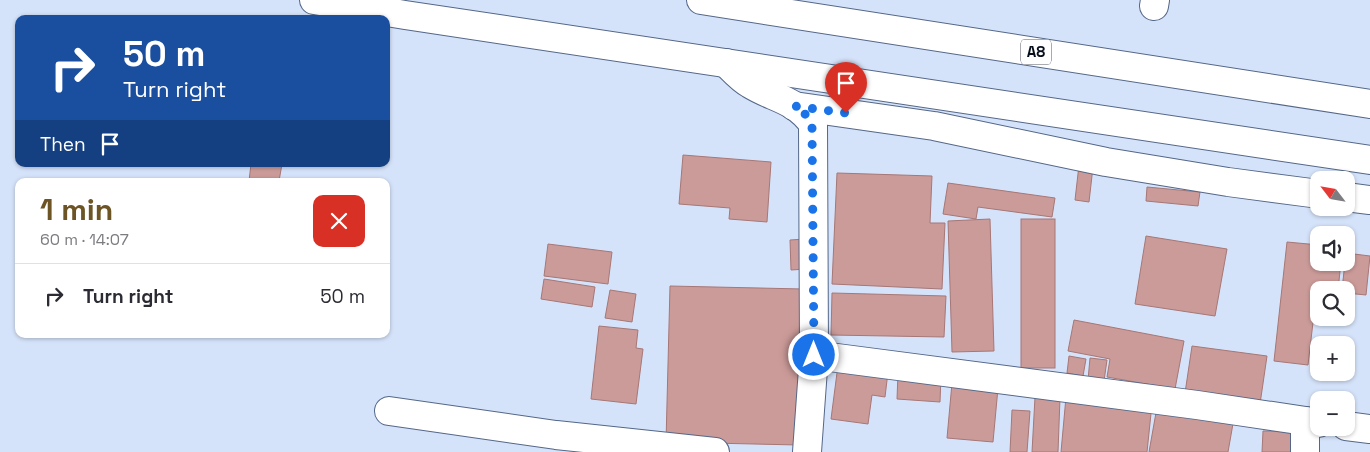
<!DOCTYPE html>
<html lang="en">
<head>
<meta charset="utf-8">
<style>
  :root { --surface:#fff; --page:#f7f7f7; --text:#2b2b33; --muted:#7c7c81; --line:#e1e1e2; --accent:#6d5425 }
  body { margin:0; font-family:"Space Grotesk",sans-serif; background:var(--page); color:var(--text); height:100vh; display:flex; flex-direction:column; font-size:19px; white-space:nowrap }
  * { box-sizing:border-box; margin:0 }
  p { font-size:16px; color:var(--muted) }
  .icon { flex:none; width:28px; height:28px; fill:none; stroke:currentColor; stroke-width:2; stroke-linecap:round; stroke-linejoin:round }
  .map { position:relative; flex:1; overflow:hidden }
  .drawer { position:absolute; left:15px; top:178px; width:375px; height:160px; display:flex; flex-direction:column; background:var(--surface); border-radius:10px; box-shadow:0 1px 4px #0004 }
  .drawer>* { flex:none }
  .guide { position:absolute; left:15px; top:15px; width:375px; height:152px; border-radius:10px; box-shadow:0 1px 4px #0004; background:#1a4fa0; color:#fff; overflow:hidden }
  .needle { width:32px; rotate:301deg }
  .fabs { position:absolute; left:1310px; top:171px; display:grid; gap:10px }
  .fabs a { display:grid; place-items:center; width:45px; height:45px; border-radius:10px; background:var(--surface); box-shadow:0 1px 4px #0004; font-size:25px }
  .pin { position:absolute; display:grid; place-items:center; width:42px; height:42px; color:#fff; margin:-51px -21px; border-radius:50% 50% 50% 0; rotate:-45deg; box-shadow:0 0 5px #0007 }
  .pin .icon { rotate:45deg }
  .me { position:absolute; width:55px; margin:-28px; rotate:0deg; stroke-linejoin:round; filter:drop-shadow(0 0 4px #0008) }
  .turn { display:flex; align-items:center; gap:18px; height:105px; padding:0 25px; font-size:22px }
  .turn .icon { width:65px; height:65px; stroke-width:2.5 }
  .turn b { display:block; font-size:35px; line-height:42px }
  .then { display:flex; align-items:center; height:48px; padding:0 25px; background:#0003; gap:10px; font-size:19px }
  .round { display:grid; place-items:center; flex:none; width:52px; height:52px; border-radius:10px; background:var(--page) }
  .overview { display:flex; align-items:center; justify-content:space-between; height:85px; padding:0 25px }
  h1 { font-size:30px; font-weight:600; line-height:38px; color:var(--accent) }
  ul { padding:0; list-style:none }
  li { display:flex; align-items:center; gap:15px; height:65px; padding:0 25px; border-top:1px solid var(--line) }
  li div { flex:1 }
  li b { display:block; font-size:19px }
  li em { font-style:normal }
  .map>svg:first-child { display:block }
  .building { fill:#cb9b99; stroke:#a67776 }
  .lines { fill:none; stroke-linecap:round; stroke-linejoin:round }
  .minor-casing { stroke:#546788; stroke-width:30 }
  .highway-casing { stroke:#546788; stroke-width:30 }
  .minor { stroke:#fff; stroke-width:28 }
  .highway { stroke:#fff; stroke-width:28 }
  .route { stroke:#1a73e8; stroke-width:9; stroke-dasharray:0 16.2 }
  .labels { text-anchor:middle; stroke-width:5; stroke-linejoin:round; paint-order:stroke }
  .shield { fill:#fff; stroke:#525760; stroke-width:1 }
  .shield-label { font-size:15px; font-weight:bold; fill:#080f1c }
</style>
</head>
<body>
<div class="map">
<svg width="1370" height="452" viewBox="0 0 1370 452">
  <rect width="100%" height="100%" fill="#d5e3fa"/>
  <g class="building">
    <path d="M 683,155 L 771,162 L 767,222 L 729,219 L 730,208 L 679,204 Z"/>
    <path d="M 251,164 L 282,164 L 279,181 L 249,181 Z"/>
    <path d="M 1079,165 L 1093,167 L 1089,202 L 1075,200 Z"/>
    <path d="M 837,173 L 932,176 L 930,223 L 945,223 L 942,289 L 832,284 Z"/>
    <path d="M 948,183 L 1055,198 L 1052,217 L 978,207 L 976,219 L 943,214 Z"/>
    <path d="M 1147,187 L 1200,192 L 1198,206 L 1146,201 Z"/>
    <path d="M 990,219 L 994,351 L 952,352 L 948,221 Z"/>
    <rect x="1021" y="219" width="34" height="149"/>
    <path d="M 1146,236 L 1227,249 L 1215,316 L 1135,304 Z"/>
    <path d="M 805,239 L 806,269 L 791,270 L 790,240 Z"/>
    <path d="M 1287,242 L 1319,245 L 1319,262 L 1341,262 L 1338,290 L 1319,290 L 1319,297 L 1316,297 L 1308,365 L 1274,361 Z"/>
    <path d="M 548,244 L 612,252 L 608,284 L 544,276 Z"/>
    <path d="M 1346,253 L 1370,256 L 1366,295 L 1346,293 L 1346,290 L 1342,290 L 1345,262 L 1346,262 Z"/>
    <path d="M 544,279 L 595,287 L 592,307 L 541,299 Z"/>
    <path d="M 670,286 L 803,289 L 798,445 L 666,442 Z"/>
    <path d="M 610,290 L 636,294 L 632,322 L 605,318 Z"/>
    <path d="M 832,293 L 946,296 L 944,337 L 831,335 Z"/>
    <path d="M 1074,320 L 1184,341 L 1175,389 L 1107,377 L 1110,359 L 1068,351 Z"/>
    <path d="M 599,326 L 638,330 L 636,348 L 643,349 L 636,404 L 591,399 Z"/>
    <path d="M 1192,346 L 1267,356 L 1260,404 L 1185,393 Z"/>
    <path d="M 1069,356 L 1086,359 L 1083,376 L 1067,373 Z"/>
    <path d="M 1090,358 L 1107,360 L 1104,381 L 1088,380 Z"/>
    <path d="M 838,365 L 888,372 L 885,397 L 872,395 L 868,424 L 831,419 Z"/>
    <path d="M 898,373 L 941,376 L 940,402 L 897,399 Z"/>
    <path d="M 952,383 L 998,388 L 993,442 L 947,438 Z"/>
    <path d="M 1035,397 L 1060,398 L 1058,452 L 1032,452 Z"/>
    <path d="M 1066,397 L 1152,404 L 1147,452 L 1061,452 Z"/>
    <path d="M 1157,407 L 1234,418 L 1228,452 L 1149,452 Z"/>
    <path d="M 1012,410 L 1030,411 L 1027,452 L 1010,452 Z"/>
    <path d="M 1263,431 L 1295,431 L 1295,452 L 1262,452 Z"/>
  </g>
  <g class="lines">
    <g class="minor-casing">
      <g id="minor">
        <path d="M 1154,6 L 1155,0"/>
        <path d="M 726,63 C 734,71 741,79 750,84 C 774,99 794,98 813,124 L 814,355 L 807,452"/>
        <path d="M 794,106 L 934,126 L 1106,162 L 1228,182 L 1319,194"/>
        <path d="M 1346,197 L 1370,200"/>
        <path d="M 814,355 L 1197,405 L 1319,423"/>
        <path d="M 389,411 L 556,435 L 715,452"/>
        <path d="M 1305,421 L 1305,452"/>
        <path d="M 1346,426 L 1370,429"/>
      </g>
    </g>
    <g class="highway-casing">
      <g id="highway">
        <path d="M 314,0 L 405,15 L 1370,160"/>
        <path d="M 701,0 L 1370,104"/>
      </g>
    </g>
    <use href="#minor" class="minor"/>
    <use href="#highway" class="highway"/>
  </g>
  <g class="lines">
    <path class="route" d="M 814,355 L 812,124 L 805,114 L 794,106 L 846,113"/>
  </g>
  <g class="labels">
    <rect class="shield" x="1021" y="39.5" width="30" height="25" rx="4"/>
    <g class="shield-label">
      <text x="1036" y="57">A8</text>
    </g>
  </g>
</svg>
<div class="fabs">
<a><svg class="needle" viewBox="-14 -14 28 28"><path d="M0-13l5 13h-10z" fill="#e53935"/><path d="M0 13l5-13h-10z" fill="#7c7c81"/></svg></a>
<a><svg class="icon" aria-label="sound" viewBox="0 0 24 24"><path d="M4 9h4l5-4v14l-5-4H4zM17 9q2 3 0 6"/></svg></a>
<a><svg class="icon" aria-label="search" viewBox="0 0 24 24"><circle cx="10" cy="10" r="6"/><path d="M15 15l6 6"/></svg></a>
<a>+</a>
<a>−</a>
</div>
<div class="pin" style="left:846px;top:113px;background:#d93025"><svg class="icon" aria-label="arrive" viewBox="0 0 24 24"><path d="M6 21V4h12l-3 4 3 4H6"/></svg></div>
<svg class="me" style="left:814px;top:355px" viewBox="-20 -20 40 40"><circle r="17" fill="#1a73e8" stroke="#fff" stroke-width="3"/><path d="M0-11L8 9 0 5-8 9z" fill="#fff"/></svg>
<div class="guide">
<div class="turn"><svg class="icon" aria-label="right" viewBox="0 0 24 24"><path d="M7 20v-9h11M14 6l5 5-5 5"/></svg><div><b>50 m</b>Turn right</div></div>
<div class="then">Then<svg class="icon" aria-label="arrive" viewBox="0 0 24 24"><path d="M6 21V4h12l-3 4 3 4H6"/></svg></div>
</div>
<section class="drawer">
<div class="overview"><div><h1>1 min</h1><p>60 m · 14:07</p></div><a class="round" style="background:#d93025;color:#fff"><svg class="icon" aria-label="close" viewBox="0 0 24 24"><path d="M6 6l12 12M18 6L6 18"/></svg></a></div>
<ul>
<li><svg class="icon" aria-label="right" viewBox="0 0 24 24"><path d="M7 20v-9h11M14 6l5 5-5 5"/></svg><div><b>Turn right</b></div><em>50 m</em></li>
</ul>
</section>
</div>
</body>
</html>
